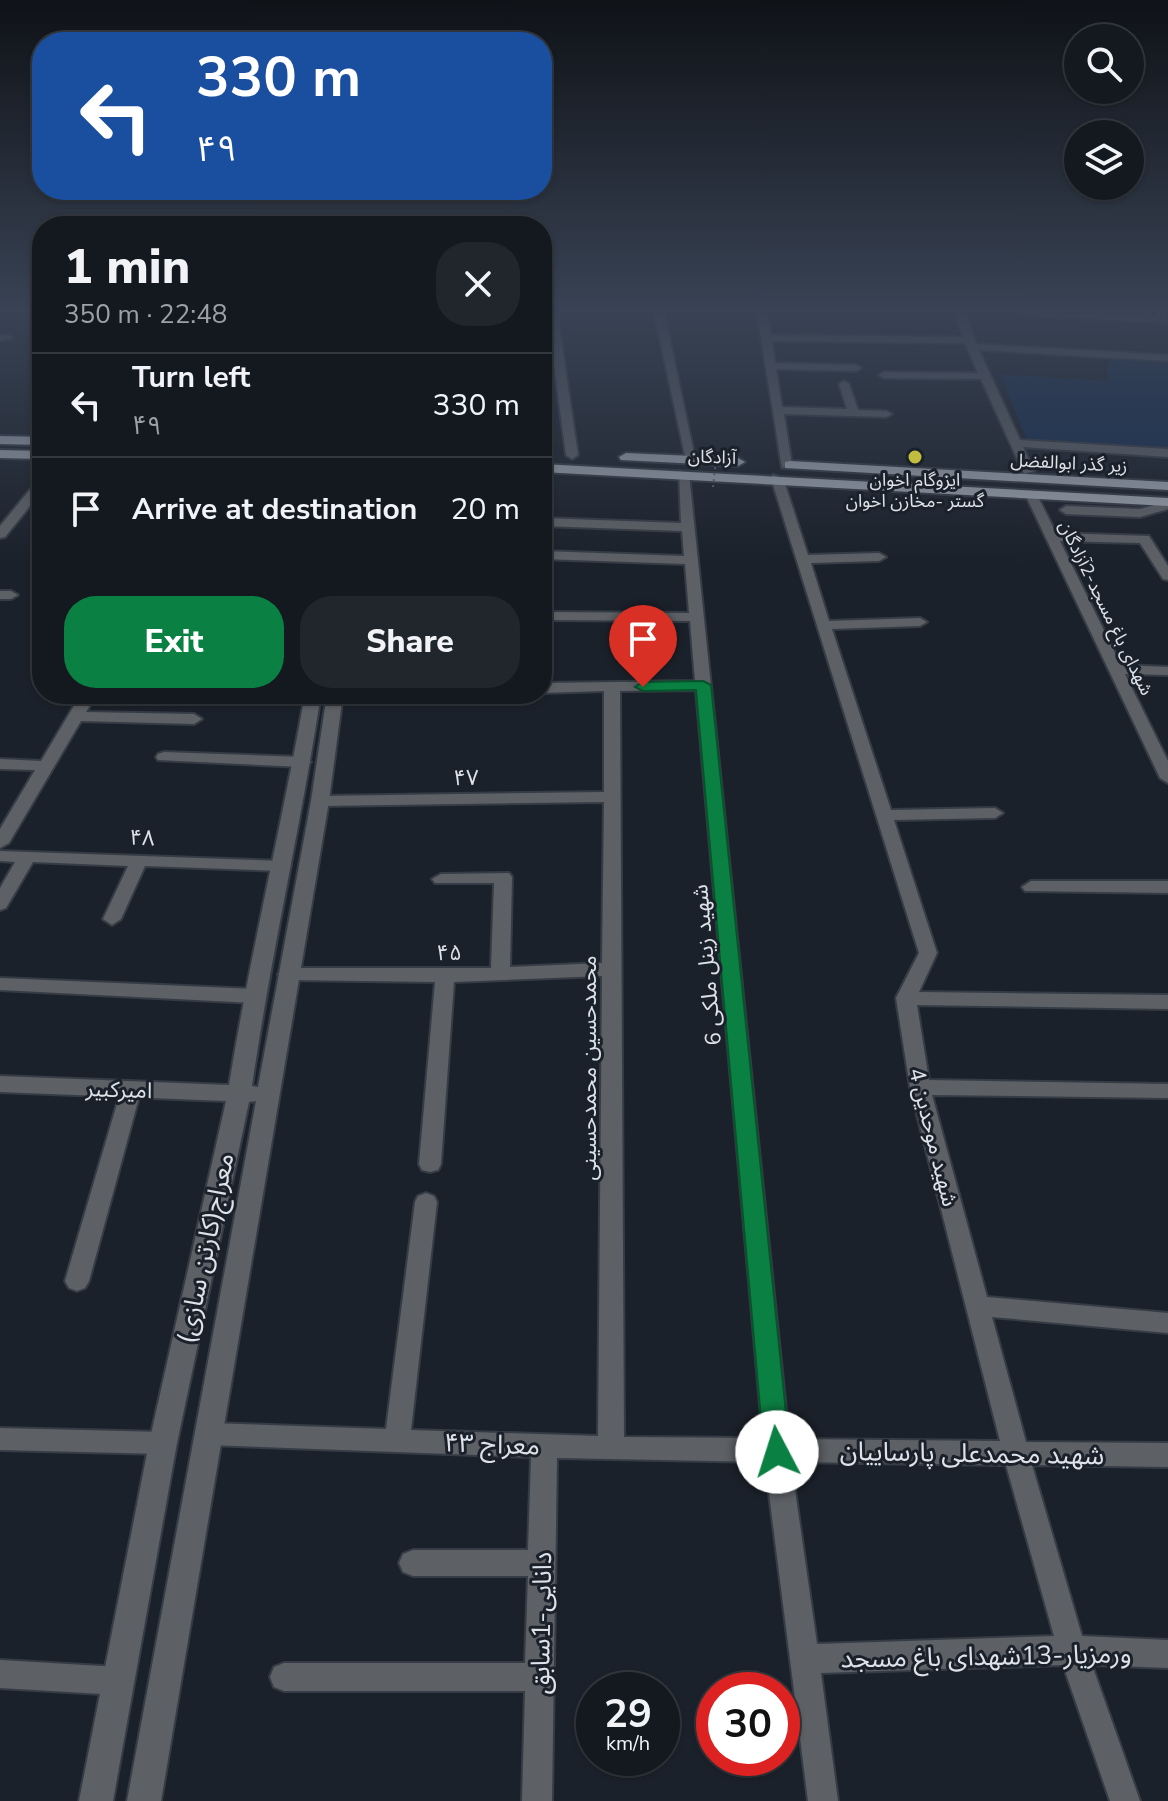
<!DOCTYPE html>
<html lang="en">
<head>
<meta charset="utf-8">
<style>
  :root { --surface:#141920; --page:#21262d; --text:#f1f3f6; --muted:#9da0a5; --line:#33383e; --accent:#0b8043 }
  body { margin:0; font-family:"Nunito Sans","Noto Sans Arabic",sans-serif; background:var(--page); color:var(--text); height:100vh; display:flex; flex-direction:column; font-size:30px; white-space:nowrap }
  * { box-sizing:border-box; margin:0 }
  p { font-size:26px; color:var(--muted) }
  .icon { flex:none; width:44px; height:44px; fill:none; stroke:currentColor; stroke-width:2; stroke-linecap:round; stroke-linejoin:round }
  .map { position:relative; flex:1; overflow:hidden }
  .drawer { position:absolute; left:32px; top:216px; width:520px; height:488px; display:flex; flex-direction:column; background:var(--surface); border-radius:32px; box-shadow:0 2px 6px #0004,0 0 0 2px var(--line) }
  .drawer>* { flex:none }
  .guide { position:absolute; left:32px; top:32px; width:520px; height:168px; border-radius:32px; box-shadow:0 2px 6px #0004,0 0 0 2px var(--line); background:#1a4fa0; color:#fff; overflow:hidden }
  .controls { position:absolute; left:1064px; top:24px; display:grid; gap:16px }
  .controls a { display:grid; place-items:center; width:80px; height:80px; border-radius:50%; background:var(--surface); box-shadow:0 2px 6px #0004,0 0 0 2px var(--line); font-size:40px }
  .speed { position:absolute; left:576px; top:1672px; display:flex; gap:16px; font-size:40px; font-weight:700; text-align:center }
  .speed>* { display:grid; place-content:center; width:104px; height:104px; border-radius:50%; background:var(--surface); box-shadow:0 2px 6px #0004,0 0 0 2px var(--line); line-height:1 }
  .speed small { font-size:20px; font-weight:400 }
  .speed .limit { border:12px solid #d22; background:#fff; color:#111 }
  .pin { position:absolute; display:grid; place-items:center; width:68px; height:68px; color:#fff; margin:-82px -34px; border-radius:50% 50% 50% 0; rotate:-45deg; box-shadow:0 0 8px #0007 }
  .pin .icon { rotate:45deg }
  .me { position:absolute; width:88px; margin:-44px; rotate:355deg; stroke-linejoin:round; filter:drop-shadow(0 0 6px #0008) }
  .turn { display:flex; align-items:center; gap:28px; height:168px; padding:0 32px; font-size:36px }
  .turn .icon { width:104px; height:104px; stroke-width:2.5 }
  .turn b { display:block; font-size:56px; line-height:68px }
  .round { display:grid; place-items:center; flex:none; width:84px; height:84px; border-radius:32px; background:var(--page) }
  .head { display:flex; align-items:center; justify-content:space-between; height:136px; padding:0 32px }
  h1 { font-size:48px; font-weight:800; line-height:60px }
  .button { display:flex; gap:16px; margin-top:auto; padding:16px 32px }
  .button a { flex:1; height:92px; border-radius:32px; background:var(--accent); color:#fff; font-size:32px; font-weight:800; line-height:92px; text-align:center }
  .button a+a { background:var(--page); color:var(--text) }
  ul { padding:0; list-style:none }
  li { display:flex; align-items:center; gap:24px; height:104px; padding:0 32px; border-top:2px solid var(--line) }
  li div { flex:1 }
  li b { display:block; font-size:30px }
  li em { font-style:normal }
  .map>svg:first-child { display:block }
  .green { fill:#132c4f }
  .lines { fill:none; stroke-linecap:round; stroke-linejoin:round }
  .minor-casing { stroke:#363c45; stroke-width:4 }
  .tertiary-casing { stroke:#363c45; stroke-width:4 }
  .primary-casing { stroke:#363c45; stroke-width:4 }
  .minor { fill:#5d6065; fill-rule:evenodd }
  .tertiary { fill:#5d6065; fill-rule:evenodd }
  .primary { fill:#99a0aa; fill-rule:evenodd }
  .rail { stroke:#afb3bb; stroke-width:4; stroke-dasharray:10 5; stroke-linecap:butt }
  .path-bridge { stroke:#61666e; stroke-width:2; stroke-dasharray:2 4; stroke-linecap:butt }
  .route { fill:#0b8043; stroke:#07532c; stroke-width:2 }
  .poi-dot { fill:#c2bd3f; stroke:#1b212a; stroke-width:3 }
  .labels { text-anchor:middle; stroke-width:6; stroke-linejoin:round; paint-order:stroke }
  .far-street-label { font-size:18px; fill:#dee2e9; stroke:#1b212a }
  .far-poi-label { font-size:18px; fill:#dee2e9; stroke:#1b212a }
  .street-label { font-size:22px; fill:#dee2e9; stroke:#1b212a }
  .near-street-label { font-size:26px; fill:#dee2e9; stroke:#1b212a }
</style>
</head>
<body>
<div class="map">
<svg width="1168" height="1801" viewBox="0 0 1168 1801">
  <rect width="100%" height="100%" fill="#1b212a"/>
  <path class="green" d="M 1108,358 L 1168,362 L 1168,451 L 1027,440 L 1000,374 L 1107,381 Z"/>
  <g class="lines">
    <g class="minor-casing">
      <g id="minor">
        <path d="M 547,312 L 557,312 L 578,455 L 572,459 L 566,455 Z"/>
        <path d="M 654,312 L 664,312 L 696,463 L 686,460 Z"/>
        <path d="M 757,312 L 767,312 L 771,335 L 963,337 L 955,312 L 965,312 L 976,344 L 1168,355 L 1168,361 L 979,350 L 1020,440 L 1168,449 L 1168,457 L 1023,447 L 1034,471 L 1024,474 L 981,379 L 884,378 L 879,375 L 884,372 L 978,373 L 965,343 L 772,341 L 775,363 L 856,365 L 861,368 L 856,371 L 776,369 L 782,407 L 847,409 L 839,384 L 844,381 L 849,384 L 858,410 L 886,411 L 892,414 L 886,417 L 784,414 L 792,465 L 782,468 Z"/>
        <path d="M 1020,312 L 1168,317 L 1168,323 L 1025,315 Z"/>
        <path d="M 0,335 L 11,336 L 12,338 L 0,341 Z"/>
        <path d="M 679,471 L 689,474 L 789,1439 L 1000,1441 L 910,1087 L 896,998 L 919,953 L 771,478 L 773,475 L 783,478 L 808,555 L 879,553 L 886,557 L 879,561 L 811,563 L 829,621 L 920,618 L 927,622 L 920,626 L 832,629 L 891,810 L 995,808 L 1003,813 L 995,818 L 894,820 L 937,953 L 919,992 L 1168,995 L 1168,1009 L 917,1005 L 929,1080 L 1168,1084 L 1168,1098 L 932,1095 L 987,1297 L 1168,1313 L 1168,1333 L 992,1317 L 1026,1442 L 1168,1443 L 1168,1467 L 1032,1465 L 1082,1636 L 1168,1640 L 1168,1668 L 1092,1665 L 1140,1801 L 1110,1801 L 1063,1665 L 821,1673 L 838,1801 L 808,1801 L 765,1462 L 557,1458 L 552,1801 L 522,1801 L 525,1691 L 284,1691 L 274,1687 L 270,1677 L 274,1667 L 284,1663 L 525,1663 L 528,1576 L 413,1576 L 403,1572 L 399,1563 L 403,1554 L 413,1550 L 528,1550 L 531,1457 L 208,1445 L 199,1442 L 195,1434 L 199,1426 L 208,1423 L 386,1429 L 415,1202 L 418,1196 L 426,1193 L 434,1196 L 437,1202 L 411,1430 L 598,1436 L 602,976 L 454,982 L 441,1164 L 438,1170 L 430,1172 L 422,1170 L 419,1164 L 435,982 L 288,980 L 278,974 L 288,968 L 491,968 L 494,883 L 435,883 L 432,879 L 441,874 L 509,873 L 512,877 L 510,967 L 602,963 L 604,802 L 320,806 L 312,801 L 320,796 L 604,792 L 604,691 L 542,693 L 542,683 L 695,681 L 690,621 L 542,620 L 542,612 L 689,613 L 685,564 L 542,559 L 542,551 L 684,556 L 682,531 L 542,526 L 542,518 L 681,523 ZM 696,690 L 763,1438 L 624,1437 L 620,691 ZM 791,1462 L 1006,1465 L 1054,1636 L 817,1644 Z"/>
        <path d="M 42,479 L 42,491 L 5,537 L 0,538 L 0,526 L 38,480 Z"/>
        <path d="M 1028,493 L 1036,493 L 1056,533 L 1149,536 L 1168,566 L 1168,580 L 1163,579 L 1140,543 L 1060,541 L 1121,665 L 1168,667 L 1168,675 L 1125,674 L 1168,761 L 1168,783 L 1160,778 L 1026,496 Z"/>
        <path d="M 1168,501 L 1168,509 L 1140,517 L 1066,514 L 1060,510 L 1066,506 L 1140,509 Z"/>
        <path d="M 0,591 L 11,591 L 18,595 L 11,599 L 0,599 Z"/>
        <path d="M 39,638 L 42,638 L 42,646 L 32,642 Z"/>
        <path d="M 81,694 L 97,694 L 86,712 L 194,714 L 202,719 L 194,724 L 81,721 L 9,843 L 0,848 L 0,829 L 35,770 L 0,769 L 0,759 L 41,761 Z"/>
        <path d="M 164,752 L 303,757 L 311,762 L 303,767 L 158,760 L 156,757 L 158,754 Z"/>
        <path d="M 0,851 L 282,861 L 291,866 L 282,871 L 145,866 L 121,919 L 112,925 L 103,919 L 128,866 L 33,862 L 6,908 L 0,910 L 0,888 L 15,862 L 0,861 Z"/>
        <path d="M 1031,881 L 1168,881 L 1168,893 L 1025,891 L 1022,887 Z"/>
        <path d="M 0,978 L 254,989 L 264,996 L 254,1003 L 0,990 Z"/>
        <path d="M 131,1083 L 138,1085 L 141,1090 L 89,1281 L 85,1288 L 77,1291 L 69,1288 L 65,1281 L 121,1090 L 124,1085 Z"/>
        <path d="M 0,1428 L 163,1432 L 172,1435 L 176,1443 L 172,1451 L 163,1454 L 0,1450 Z"/>
        <path d="M 0,1660 L 119,1667 L 129,1671 L 133,1681 L 129,1691 L 119,1695 L 0,1688 Z"/>
      </g>
    </g>
    <g class="tertiary-casing">
      <path id="tertiary" d="M 305,694 L 321,694 C 301,825 271,954 252,1086 L 258,1087 L 311,801 L 327,694 L 343,694 L 329,801 L 161,1801 L 127,1801 L 256,1101 L 249,1102 L 177,1443 L 113,1801 L 79,1801 L 149,1443 L 226,1101 L 0,1092 L 0,1076 L 229,1085 C 250,954 282,825 305,694 Z"/>
    </g>
    <g class="primary-casing">
      <g id="primary">
        <path d="M 0,436 L 42,437 L 42,445 L 0,444 Z"/>
        <path d="M 0,450 L 42,451 L 42,459 L 0,458 Z"/>
        <path d="M 626,453 L 738,458 L 745,462 L 738,466 L 621,460 L 619,457 Z"/>
        <path d="M 790,461 L 1168,482 L 1168,490 L 785,468 L 785,462 Z"/>
        <path d="M 542,464 L 1168,498 L 1168,506 L 542,472 Z"/>
      </g>
    </g>
    <use href="#minor" class="minor"/>
    <use href="#tertiary" class="tertiary"/>
    <use href="#primary" class="primary"/>
    <path class="rail" d="M 1141,312 L 1168,313"/>
    <path class="path-bridge" d="M 713,487 L 717,452"/>
  </g>
  <linearGradient id="sky" x2="0" y2="1"><stop stop-color="#0f1217"/><stop offset="0.55" stop-color="#394355"/><stop offset="1" stop-color="#394355" stop-opacity="0"/></linearGradient>
  <rect width="1168" height="564" fill="url(#sky)"/>
  <path class="route" d="M 703,681 L 711,685 L 790,1452 L 786,1460 L 777,1463 L 768,1460 L 764,1452 L 696,690 L 643,691 L 635,687 L 643,682 Z"/>
  <circle class="poi-dot" cx="915" cy="457" r="8"/>
  <g class="labels">
    <g class="far-street-label">
      <text transform="translate(712 457) rotate(2)" y="6">آزادگان</text>
      <text transform="translate(1069 463) rotate(3)" y="6">زیر گذر ابوالفضل</text>
      <text transform="translate(1106 608) rotate(64)" y="6">شهدای‌ باغ مسجد-2آزادگان</text>
    </g>
    <g class="far-poi-label">
      <text x="915" y="486">ایزوگام اخوان<tspan x="915" dy="21">گستر -مخازن اخوان</tspan></text>
    </g>
    <g class="street-label">
      <text transform="translate(466 777) rotate(-1)" y="8">۴۷</text>
      <text transform="translate(142 837) rotate(2)" y="8">۴۸</text>
      <text transform="translate(449 952) rotate(-1)" y="8">۴۵</text>
      <text transform="translate(706 965) rotate(-95)" y="8">6 شهید زینل ملکی</text>
      <text transform="translate(588 1068) rotate(-90)" y="8">محمدحسین محمدحسینی</text>
      <text transform="translate(119 1089) rotate(2)" y="8">امیرکبیر</text>
      <text transform="translate(934 1137) rotate(76)" y="8">4 شهید موحدین</text>
    </g>
    <g class="near-street-label">
      <text transform="translate(205 1248) rotate(-78)" y="9">معراج(کارتن سازی)</text>
      <text transform="translate(492 1444) rotate(2)" y="9">معراج ۴۳</text>
      <text transform="translate(972 1453) rotate(1)" y="9">شهید محمدعلی پارساییان</text>
      <text transform="translate(541 1623) rotate(-89)" y="9">دانایی-1سابق</text>
      <text transform="translate(986 1656) rotate(-1)" y="9">ورمزیار-13شهدای باغ مسجد</text>
    </g>
  </g>
</svg>
<div class="controls">
<a><svg class="icon" aria-label="search" viewBox="0 0 24 24"><circle cx="10" cy="10" r="6"/><path d="M15 15l6 6"/></svg></a>
<a><svg class="icon" aria-label="layers" viewBox="0 0 24 24"><path d="M12 4l9 5-9 5-9-5zM3 14l9 5 9-5"/></svg></a>
</div>
<div class="speed"><div>29<small>km/h</small></div><div class="limit">30</div></div>
<div class="pin" style="left:643px;top:687px;background:#d93025"><svg class="icon" aria-label="arrive" viewBox="0 0 24 24"><path d="M6 21V4h12l-3 4 3 4H6"/></svg></div>
<svg class="me" style="left:777px;top:1452px" viewBox="-20 -20 40 40"><circle r="19" fill="#fff"/><path d="M0-13L10 11 0 6-10 11z" fill="#0b8043"/></svg>
<div class="guide">
<div class="turn"><svg class="icon" aria-label="left" viewBox="0 0 24 24"><path d="M17 20v-9H6M10 6l-5 5 5 5"/></svg><div><b>330 m</b>۴۹</div></div>
</div>
<section class="drawer">
<div class="head"><div><h1>1 min</h1><p>350 m · 22:48</p></div><a class="round"><svg class="icon" aria-label="close" viewBox="0 0 24 24"><path d="M6 6l12 12M18 6L6 18"/></svg></a></div>
<ul>
<li><svg class="icon" aria-label="left" viewBox="0 0 24 24"><path d="M17 20v-9H6M10 6l-5 5 5 5"/></svg><div><b>Turn left</b><p>۴۹</p></div><em>330 m</em></li>
<li><svg class="icon" aria-label="arrive" viewBox="0 0 24 24"><path d="M6 21V4h12l-3 4 3 4H6"/></svg><div><b>Arrive at destination</b></div><em>20 m</em></li>
</ul>
<div class="button"><a>Exit</a><a>Share</a></div>
</section>
</div>
</body>
</html>
